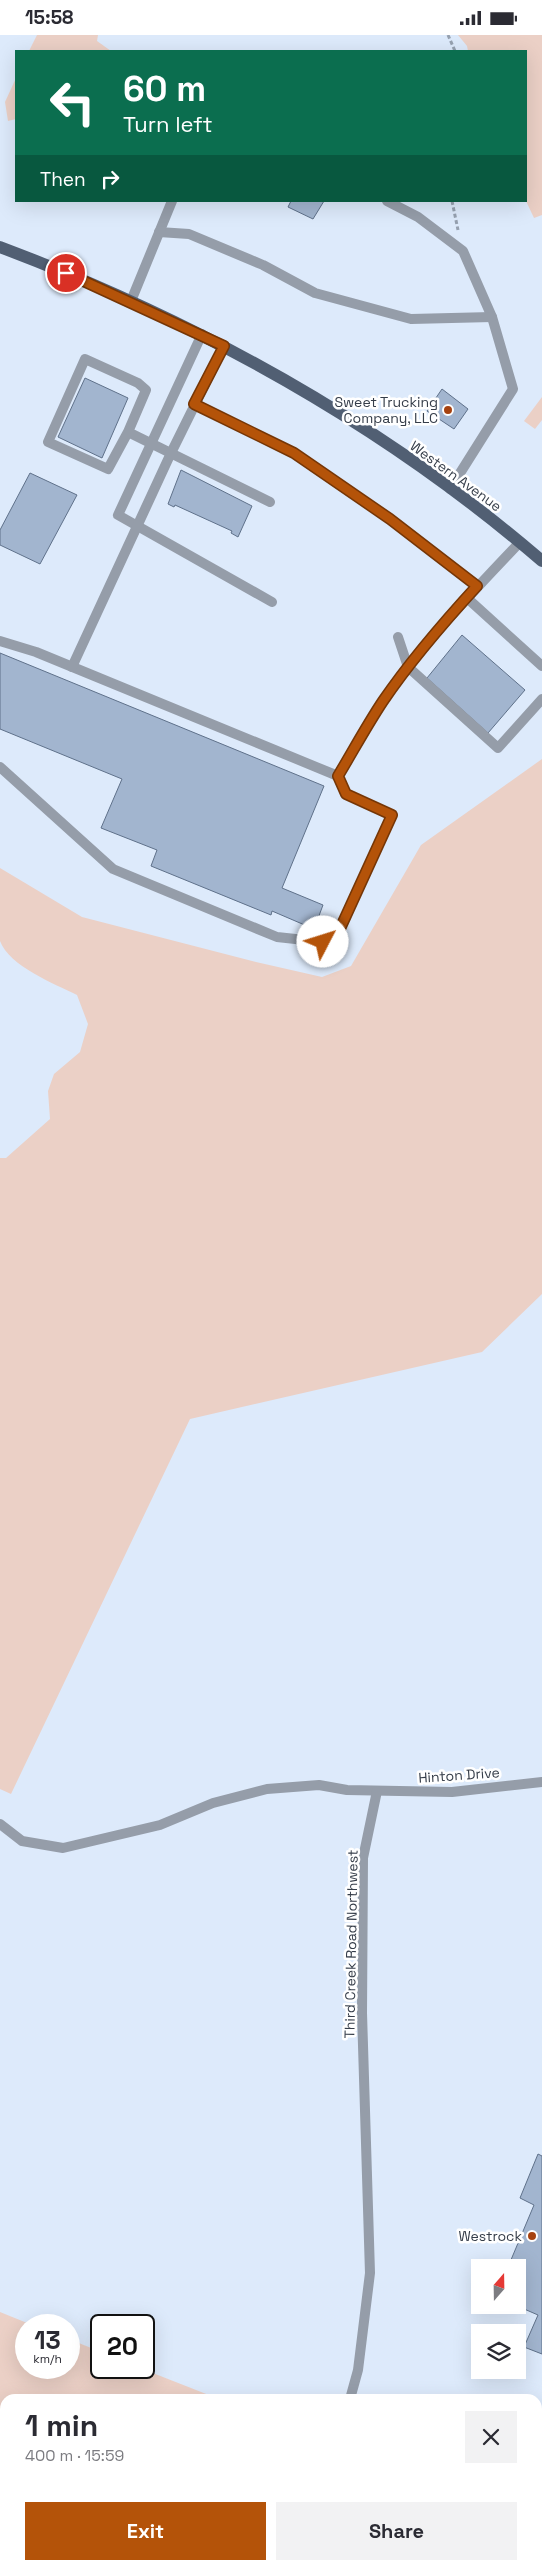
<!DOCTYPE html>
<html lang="en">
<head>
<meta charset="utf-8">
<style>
  :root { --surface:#fff; --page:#f2f2f3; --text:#2b2b33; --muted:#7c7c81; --accent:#b45309 }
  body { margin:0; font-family:"Space Grotesk",sans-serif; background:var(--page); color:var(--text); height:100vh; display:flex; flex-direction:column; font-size:19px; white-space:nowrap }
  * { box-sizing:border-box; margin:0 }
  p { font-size:16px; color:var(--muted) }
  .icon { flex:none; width:28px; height:28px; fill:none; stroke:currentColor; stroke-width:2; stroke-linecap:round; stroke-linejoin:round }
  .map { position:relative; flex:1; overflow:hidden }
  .drawer { position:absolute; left:0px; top:2359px; width:542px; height:176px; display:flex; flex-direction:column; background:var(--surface); border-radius:15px 15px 0 0; box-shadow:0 5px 20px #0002 }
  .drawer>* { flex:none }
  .top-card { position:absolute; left:15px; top:15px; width:512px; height:152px; border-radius:0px; box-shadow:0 5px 20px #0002; background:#0b6e4f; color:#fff; overflow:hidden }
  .needle { width:32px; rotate:20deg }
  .fabs { position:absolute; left:471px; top:2224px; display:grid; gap:10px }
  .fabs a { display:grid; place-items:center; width:55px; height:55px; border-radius:0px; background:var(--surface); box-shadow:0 5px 20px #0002; font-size:25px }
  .speed { position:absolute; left:15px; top:2279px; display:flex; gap:10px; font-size:25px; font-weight:700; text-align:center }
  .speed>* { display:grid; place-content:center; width:65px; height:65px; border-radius:50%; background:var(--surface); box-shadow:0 5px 20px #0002; line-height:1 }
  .speed small { font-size:12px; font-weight:400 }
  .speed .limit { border:2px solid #111; border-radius:8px; background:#fff; color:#111 }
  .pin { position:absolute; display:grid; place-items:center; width:42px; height:42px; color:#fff; margin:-21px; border:2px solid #fff; border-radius:50%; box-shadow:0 1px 5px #0007 }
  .me { position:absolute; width:55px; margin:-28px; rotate:50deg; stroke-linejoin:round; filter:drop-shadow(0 0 4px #0008) }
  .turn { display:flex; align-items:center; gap:18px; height:105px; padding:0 25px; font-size:22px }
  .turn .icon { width:65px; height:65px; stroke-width:2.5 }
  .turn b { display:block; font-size:35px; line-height:42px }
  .then { display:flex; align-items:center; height:48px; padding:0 25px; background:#0003; gap:10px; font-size:19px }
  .round { display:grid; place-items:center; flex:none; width:52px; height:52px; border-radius:0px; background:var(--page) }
  .head { display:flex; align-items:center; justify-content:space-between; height:85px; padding:0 25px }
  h1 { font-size:30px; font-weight:600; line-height:38px }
  .action { display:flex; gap:10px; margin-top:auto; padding:10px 25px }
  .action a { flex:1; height:58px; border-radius:0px; background:var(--accent); color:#fff; font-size:20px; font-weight:600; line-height:58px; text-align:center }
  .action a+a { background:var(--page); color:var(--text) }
  .status { display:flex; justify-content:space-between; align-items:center; height:35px; padding:0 25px; background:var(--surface); direction:ltr }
  .status svg { height:14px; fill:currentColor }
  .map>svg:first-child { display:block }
  .green { fill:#ebd0c6 }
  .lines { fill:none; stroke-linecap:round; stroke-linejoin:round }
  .stream { stroke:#b29285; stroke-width:5 }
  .building { fill:#a2b5cf; stroke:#5f718a }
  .path { stroke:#96a1b0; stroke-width:3; stroke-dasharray:4 2.5; stroke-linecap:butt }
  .lane { stroke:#959da9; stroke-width:10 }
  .street { stroke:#959da9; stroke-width:10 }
  .primary { stroke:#515f73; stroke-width:12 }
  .rail { stroke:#717b88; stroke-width:4; stroke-dasharray:2.5 5; stroke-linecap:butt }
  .route-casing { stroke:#753606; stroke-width:12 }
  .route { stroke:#b45309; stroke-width:9 }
  .poi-dot { fill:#a64210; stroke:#fff; stroke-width:2 }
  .labels { text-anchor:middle; stroke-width:5; stroke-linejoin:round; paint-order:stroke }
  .poi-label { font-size:14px; fill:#353d49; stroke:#fff; text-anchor:end }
  .street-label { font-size:14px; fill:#353d49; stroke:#fff }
</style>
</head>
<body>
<div class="status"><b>15:58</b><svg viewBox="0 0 49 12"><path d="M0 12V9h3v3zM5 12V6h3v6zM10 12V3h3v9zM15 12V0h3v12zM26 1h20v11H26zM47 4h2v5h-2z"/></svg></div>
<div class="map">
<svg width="542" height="2534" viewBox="0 0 542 2534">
  <rect width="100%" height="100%" fill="#ddeafb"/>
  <g class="green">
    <path d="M 37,0 L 98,0 L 97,6 L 111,16 L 29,16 Z"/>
    <path d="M 458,0 L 542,0 L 542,180 L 534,183 L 526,166 L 526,16 L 468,16 L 467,11 Z"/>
    <path d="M 16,43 L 16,84 L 8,86 L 5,67 Z"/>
    <path d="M 542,362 L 542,385 L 535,394 L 524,386 Z"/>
    <path d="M 542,724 L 542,1259 L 482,1317 L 190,1384 L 11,1759 L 0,1754 L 0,1123 L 6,1123 L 50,1084 L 48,1056 L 54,1039 L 80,1017 L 88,989 L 77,960 C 55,949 9,931 0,906 C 0,895 0,847 0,833 L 82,882 L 256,927 L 322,942 L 351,931 L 421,810 Z"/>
    <path d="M 0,2277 L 32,2290 L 26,2290 L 26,2332 L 69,2332 L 69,2304 L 101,2317 L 101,2332 L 140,2333 L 219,2364 L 5,2364 L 5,2523 L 0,2524 Z"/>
  </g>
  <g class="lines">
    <g class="stream">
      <path d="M 0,2413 L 5,2415"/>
      <path d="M 173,2534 L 173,2530"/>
    </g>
  </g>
  <g class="building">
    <path d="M 291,166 L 324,166 L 313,184 L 288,172 Z"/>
    <path d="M 85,343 L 128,363 L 102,423 L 58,402 Z"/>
    <path d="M 442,354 L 468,374 L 454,394 L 427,376 Z"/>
    <path d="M 181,435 L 252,471 L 238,502 L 231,498 L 232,496 L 175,470 L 174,472 L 168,469 Z"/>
    <path d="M 30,438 L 77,460 L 40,529 L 0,510 L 0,495 Z"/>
    <path d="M 462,600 L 525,655 L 488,698 L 427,643 Z"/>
    <path d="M 0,618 L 324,751 L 282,853 L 323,870 L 314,894 L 272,876 L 271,880 L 151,831 L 157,815 L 101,793 L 122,744 L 0,694 Z"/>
    <path d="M 538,2119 L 542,2121 L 542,2319 L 524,2312 L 538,2280 L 515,2270 L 518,2270 L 518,2232 L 508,2232 L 534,2170 L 520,2163 Z"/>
  </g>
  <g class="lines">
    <g class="path">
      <path d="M 448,0 L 455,16"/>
      <path d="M 452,166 L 458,195"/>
    </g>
    <g class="lane">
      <path d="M 387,166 L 418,182 L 463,216 L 492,282 L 513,354 L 450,454"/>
      <path d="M 159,197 L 189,199 L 263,230 L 315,258 L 411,284 L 492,282"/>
      <path d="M 131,266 L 172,166"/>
      <path d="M 202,299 L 118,480 L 272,567"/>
      <path d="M 194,369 L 294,418 L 390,484 L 477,551"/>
      <path d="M 128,397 L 108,434 L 48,407 L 85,324 L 138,348 L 146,355 L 128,397 L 270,467"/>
      <path d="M 467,563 L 542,631"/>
      <path d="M 398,602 L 408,632 L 498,713 L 542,664"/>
      <path d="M 0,606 L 36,617 L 338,741 C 353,716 367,690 383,666 C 423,608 472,558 520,507"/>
      <path d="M 72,632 L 171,418 L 224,311"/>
      <path d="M 0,732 L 113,834 L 277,902 L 323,907 L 333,903 L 339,896 L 392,780 L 346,759 L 338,741"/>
    </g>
    <g class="street">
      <path d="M 0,1789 L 22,1806 L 63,1813 L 160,1790 L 213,1768 L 267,1754 L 319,1750 L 347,1755 L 452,1757 L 542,1747"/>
      <path d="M 350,2364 L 358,2335 L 370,2238 L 362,1978 L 363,1823 L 377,1756"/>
      <path d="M 304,2534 L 305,2530"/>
    </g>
    <path class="primary" d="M 0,212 C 196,286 383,389 542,526"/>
    <g class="rail">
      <path d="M 538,2454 L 542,2455"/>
      <path d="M 0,2533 L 9,2530"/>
    </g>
  </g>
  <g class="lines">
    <g class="route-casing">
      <path id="route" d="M 66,238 L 224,311 L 194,369 L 294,418 L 390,484 L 477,551 C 444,587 411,625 383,666 C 367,690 353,716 338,741 L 346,759 L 392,780 L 339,896 L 332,904 L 323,907"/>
    </g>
    <use href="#route" class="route"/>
  </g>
  <g class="poi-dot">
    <circle cx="448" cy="375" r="5"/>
    <circle cx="532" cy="2201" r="5"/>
  </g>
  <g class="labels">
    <g class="poi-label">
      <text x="438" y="372">Sweet Trucking<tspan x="438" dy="16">Company, LLC</tspan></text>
      <text x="522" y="2206">Westrock</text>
    </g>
    <g class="street-label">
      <text transform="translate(456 441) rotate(36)" y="5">Western Avenue</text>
      <text transform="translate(459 1740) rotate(-4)" y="5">Hinton Drive</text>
      <text transform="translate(351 1909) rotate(-89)" y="5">Third Creek Road Northwest</text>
    </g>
  </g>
</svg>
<div class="fabs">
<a><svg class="needle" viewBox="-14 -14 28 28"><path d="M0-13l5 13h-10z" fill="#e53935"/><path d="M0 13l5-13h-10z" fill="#7c7c81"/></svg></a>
<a><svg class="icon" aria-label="layers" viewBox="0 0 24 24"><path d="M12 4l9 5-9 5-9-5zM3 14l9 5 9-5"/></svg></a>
</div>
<div class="speed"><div>13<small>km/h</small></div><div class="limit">20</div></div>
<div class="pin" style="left:66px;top:238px;background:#d93025"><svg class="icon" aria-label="arrive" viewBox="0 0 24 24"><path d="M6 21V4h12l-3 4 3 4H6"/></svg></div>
<svg class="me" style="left:323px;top:907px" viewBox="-20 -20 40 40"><circle r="19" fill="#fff"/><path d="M0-13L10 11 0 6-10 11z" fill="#b45309"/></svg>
<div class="top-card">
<div class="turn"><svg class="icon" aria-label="left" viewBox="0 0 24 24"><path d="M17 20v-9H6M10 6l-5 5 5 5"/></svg><div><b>60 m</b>Turn left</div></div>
<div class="then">Then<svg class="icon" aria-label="right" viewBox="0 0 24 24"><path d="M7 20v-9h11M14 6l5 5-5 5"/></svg></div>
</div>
<section class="drawer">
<div class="head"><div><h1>1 min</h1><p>400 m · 15:59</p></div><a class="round"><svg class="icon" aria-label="close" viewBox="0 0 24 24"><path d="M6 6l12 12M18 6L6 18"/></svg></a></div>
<div class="action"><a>Exit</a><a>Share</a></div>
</section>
</div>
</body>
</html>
